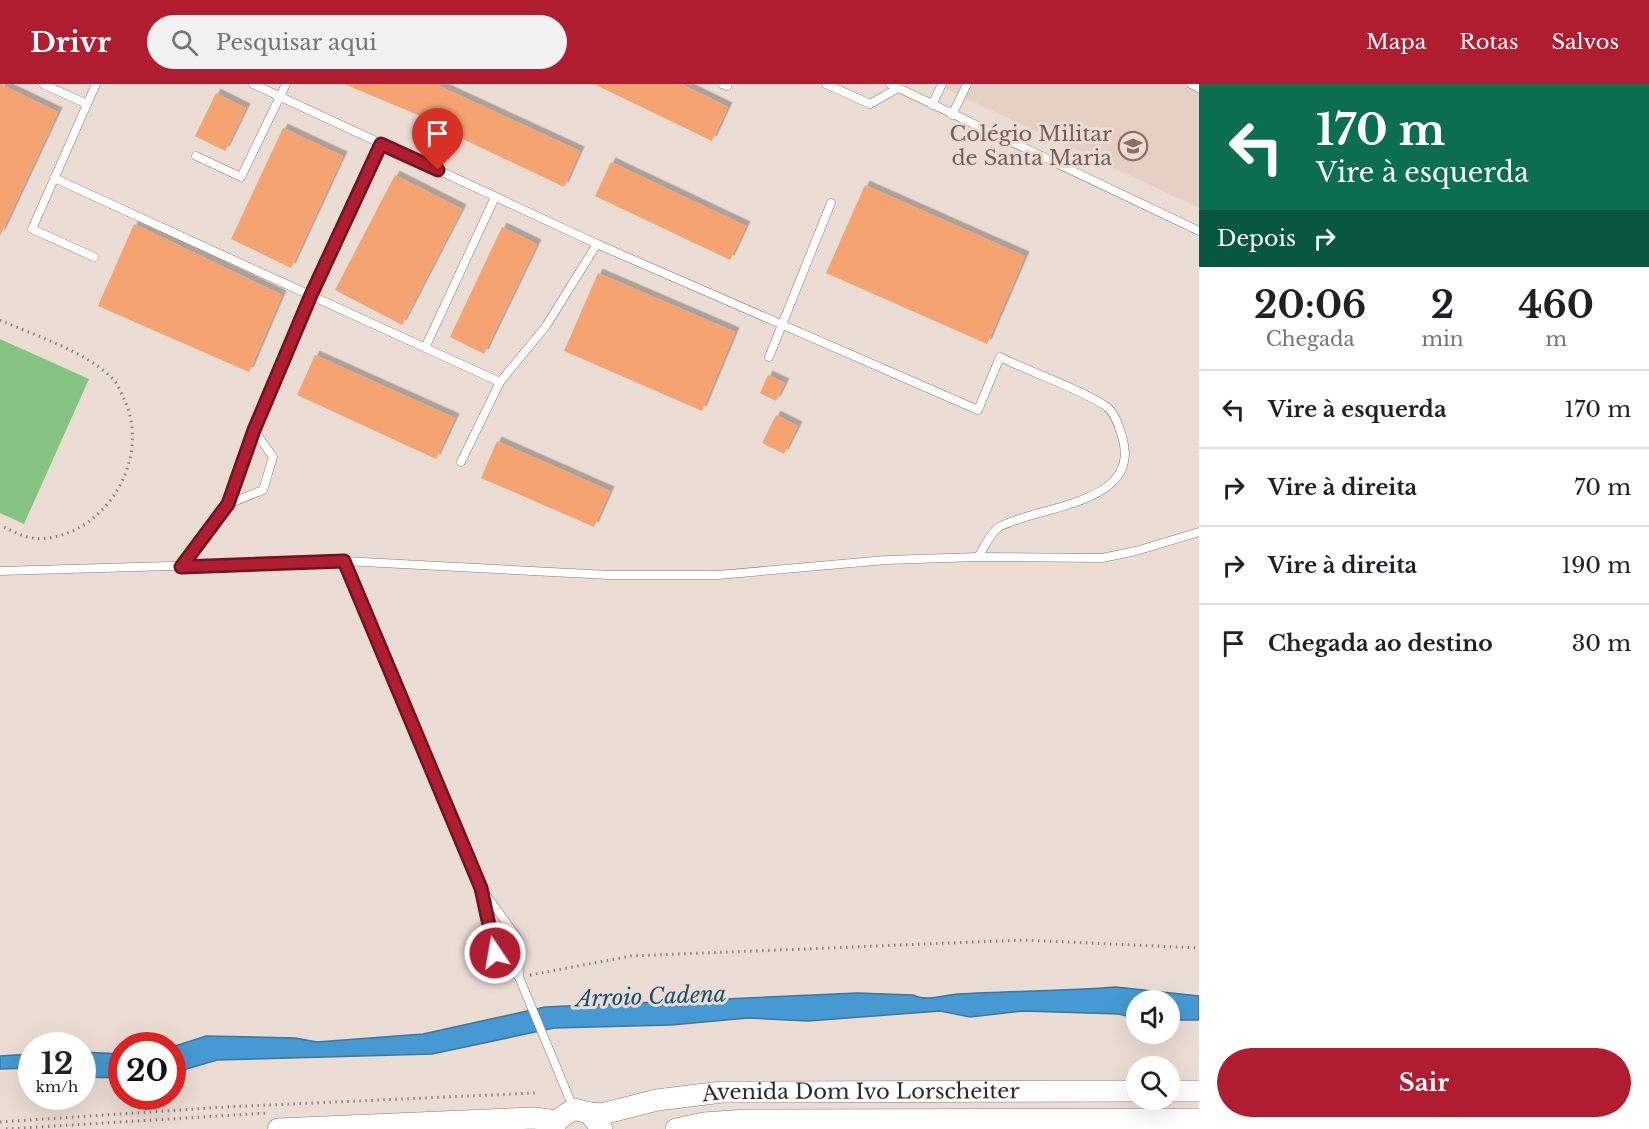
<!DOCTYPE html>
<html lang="pt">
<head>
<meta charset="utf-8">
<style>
  :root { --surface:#fff; --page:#f2f2f2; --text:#202124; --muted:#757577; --line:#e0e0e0; --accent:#b01d30 }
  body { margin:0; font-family:"Libre Baskerville",serif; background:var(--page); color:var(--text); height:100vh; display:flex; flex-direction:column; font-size:22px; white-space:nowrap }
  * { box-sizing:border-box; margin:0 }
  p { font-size:20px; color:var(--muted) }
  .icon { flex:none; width:33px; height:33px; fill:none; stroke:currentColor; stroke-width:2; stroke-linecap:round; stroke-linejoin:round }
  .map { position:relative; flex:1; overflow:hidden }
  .sheet { display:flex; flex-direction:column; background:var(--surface); width:450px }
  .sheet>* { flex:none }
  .top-card { background:#0b6e4f; color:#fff; overflow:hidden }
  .fabs { position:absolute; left:1126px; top:906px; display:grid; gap:12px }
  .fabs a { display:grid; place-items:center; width:54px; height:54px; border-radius:50%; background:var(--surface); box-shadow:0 6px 24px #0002; font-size:30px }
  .speed { position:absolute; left:18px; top:948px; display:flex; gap:12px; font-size:30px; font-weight:700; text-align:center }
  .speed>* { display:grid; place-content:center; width:78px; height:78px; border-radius:50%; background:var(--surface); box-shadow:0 6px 24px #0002; line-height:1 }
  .speed small { font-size:15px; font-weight:400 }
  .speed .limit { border:9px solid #d22; background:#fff; color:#111 }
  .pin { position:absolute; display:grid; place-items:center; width:51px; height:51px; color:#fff; margin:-62px -26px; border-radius:50% 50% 50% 0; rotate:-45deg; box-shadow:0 0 6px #0007 }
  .pin .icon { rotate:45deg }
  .me { position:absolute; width:66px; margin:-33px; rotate:348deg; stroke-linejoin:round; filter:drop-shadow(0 0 4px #0008) }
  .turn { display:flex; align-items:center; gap:21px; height:126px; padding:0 18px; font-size:27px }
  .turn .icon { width:78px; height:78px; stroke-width:2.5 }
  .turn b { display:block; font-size:42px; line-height:51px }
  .then { display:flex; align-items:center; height:57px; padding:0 18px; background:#0003; gap:12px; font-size:22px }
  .eta { display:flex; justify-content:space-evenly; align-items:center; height:102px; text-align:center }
  .eta b { font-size:36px; font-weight:700; line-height:42px }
  .primary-button { display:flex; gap:12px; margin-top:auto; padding:12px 18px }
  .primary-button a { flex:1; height:69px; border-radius:36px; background:var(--accent); color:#fff; font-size:24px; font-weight:700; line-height:69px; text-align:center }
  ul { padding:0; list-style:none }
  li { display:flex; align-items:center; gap:18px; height:78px; padding:0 18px; border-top:2px solid var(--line) }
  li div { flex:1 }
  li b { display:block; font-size:22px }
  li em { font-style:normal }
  header { display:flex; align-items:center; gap:36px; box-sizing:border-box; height:84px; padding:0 30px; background:var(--accent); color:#fff }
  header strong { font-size:28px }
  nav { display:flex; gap:33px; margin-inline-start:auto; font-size:21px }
  .search { width:420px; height:54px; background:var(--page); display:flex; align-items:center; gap:15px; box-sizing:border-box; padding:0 21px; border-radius:33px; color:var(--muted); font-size:22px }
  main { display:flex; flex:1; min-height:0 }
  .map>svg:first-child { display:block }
  .built { fill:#e6cfc3 }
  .green { fill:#85c581 }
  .water { fill:#4699d2; stroke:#3f779e; stroke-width:1.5 }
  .building { fill:#f5a471; filter:url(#shadow) }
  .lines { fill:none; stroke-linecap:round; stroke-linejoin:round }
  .service-casing { stroke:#867971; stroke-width:9 }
  .secondary-casing { stroke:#867971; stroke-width:22 }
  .path { stroke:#8c827c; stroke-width:3; stroke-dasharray:1.5 4.5; stroke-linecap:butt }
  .service { stroke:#fff; stroke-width:8 }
  .secondary { stroke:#fff; stroke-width:21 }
  .route-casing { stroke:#72131f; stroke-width:15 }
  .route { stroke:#b01d30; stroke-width:10 }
  .labels { text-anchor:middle; stroke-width:6; stroke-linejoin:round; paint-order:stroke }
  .education-label { font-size:21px; fill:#785e54; stroke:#ecddd4; text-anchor:end }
  .street-label { font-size:21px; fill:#2f2926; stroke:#ecddd4 }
  .water-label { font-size:22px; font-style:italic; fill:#115077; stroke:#ecddd4 }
</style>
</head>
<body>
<header>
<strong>Drivr</strong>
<div class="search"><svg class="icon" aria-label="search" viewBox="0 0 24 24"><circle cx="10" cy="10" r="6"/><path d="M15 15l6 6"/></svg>Pesquisar aqui</div>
<nav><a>Mapa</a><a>Rotas</a><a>Salvos</a></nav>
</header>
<main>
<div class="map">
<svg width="1199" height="1045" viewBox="0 0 1199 1045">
  <defs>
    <filter id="shadow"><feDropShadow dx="4.5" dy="-4.5" stdDeviation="0" flood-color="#0004"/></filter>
  </defs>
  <rect width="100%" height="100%" fill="#ecddd4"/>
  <path class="built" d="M 936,0 L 1199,0 L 1199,124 Z"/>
  <path class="green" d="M 0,255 L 89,295 L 24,440 L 0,429 Z"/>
  <g class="water">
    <path d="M 1116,903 L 1199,912 L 1199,936 L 1170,936 L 1170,916 L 1137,916 L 1137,935 L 1119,930 L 1023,927 L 970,933 L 940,927 L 808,937 L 748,934 L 671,941 L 554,944 L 432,970 L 217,976 L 173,989 L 172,963 L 206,952 L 295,954 L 317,958 L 423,950 L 545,923 L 857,909 L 913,911 C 926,918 943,911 958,910 C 1011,907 1064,907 1116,903 Z"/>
    <path d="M 83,968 L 121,970 L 121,994 L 83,993 Z"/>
    <path d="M 31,970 L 31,984 L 0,985 L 0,972 Z"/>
  </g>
  <g class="building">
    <path d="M 0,0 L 58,28 L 0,152 Z"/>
    <path d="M 344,0 L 435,0 L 580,67 L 564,103 L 429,39 L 430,36 Z"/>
    <path d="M 594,0 L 681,0 L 728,23 L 712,57 Z"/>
    <path d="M 216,9 L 246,24 L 225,67 L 195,52 Z"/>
    <path d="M 283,44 L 343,72 L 291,184 L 231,155 Z"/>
    <path d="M 611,78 L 746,142 L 730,176 L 595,112 Z"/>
    <path d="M 395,91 L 462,125 L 402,241 L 335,206 Z"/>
    <path d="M 865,101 L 1025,172 L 987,260 L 826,189 Z"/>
    <path d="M 134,140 L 282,211 L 249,288 L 98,222 Z"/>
    <path d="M 502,143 L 537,160 L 484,270 L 450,253 Z"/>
    <path d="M 598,189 L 735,248 L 702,327 L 564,267 Z"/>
    <path d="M 315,271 L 455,334 L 436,375 L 297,311 Z"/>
    <path d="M 768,291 L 785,299 L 776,317 L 760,309 Z"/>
    <path d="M 776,331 L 798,342 L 784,370 L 762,359 Z"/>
    <path d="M 497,357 L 610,407 L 594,443 L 481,394 Z"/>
  </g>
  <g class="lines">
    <g class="service-casing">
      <g id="service">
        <path d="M 43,0 L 87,20"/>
        <path d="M 253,0 L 597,160 L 978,326 L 1000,273 C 1032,289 1076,303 1104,321 C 1115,327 1120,345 1123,356 C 1140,421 1037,422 999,443 C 991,448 984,464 978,473"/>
        <path d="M 722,0 L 727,2"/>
        <path d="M 826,0 L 870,20 L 898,4"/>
        <path d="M 890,0 L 1199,147"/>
        <path d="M 1191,0 L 1199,4"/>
        <path d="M 932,21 L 942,0"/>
        <path d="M 952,31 L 967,0"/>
        <path d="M 196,72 L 241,93 L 286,0"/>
        <path d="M 54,94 L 500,298"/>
        <path d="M 94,173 L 32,145 L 96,0"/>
        <path d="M 425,264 L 495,113"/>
        <path d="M 769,273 L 831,119"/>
        <path d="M 461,378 L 500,298 L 546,242 L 597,160"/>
        <path d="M 228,420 L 263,406 L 273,373 L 254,346"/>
        <path d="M 344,477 L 481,804 L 495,869 L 519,893"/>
        <path d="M 181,483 L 228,420 L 254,346 L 311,211 L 381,60"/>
        <path d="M 0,487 L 344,477 L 609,491 L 718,491 L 886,476 L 978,473 L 1102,474 L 1136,467 L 1199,448"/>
        <path d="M 484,808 L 518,855 L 519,893 L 573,1023"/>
      </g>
    </g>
    <g class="secondary-casing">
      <g id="secondary">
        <path d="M 1170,1007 L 1199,1007"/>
        <path id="s1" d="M 589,1029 L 602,1030 L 657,1016 L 722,1008 L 1137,1007"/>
        <path d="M 278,1045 L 534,1034 L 556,1037"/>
        <path d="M 554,1045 L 556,1037 L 574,1025 L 589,1029 L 602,1045"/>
        <path d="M 676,1045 L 704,1039 L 747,1036 L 1199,1035"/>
      </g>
    </g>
    <g class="path">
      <path d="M 0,236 C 37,253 84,266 113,295 C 118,300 121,309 124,315 C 151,371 110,446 48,454 C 30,457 16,449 0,441"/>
      <path d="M 530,891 L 631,872 L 1024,856 L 1199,864"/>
      <path d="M 0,1038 L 225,1023 L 535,1009"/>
      <path d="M 6,1045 L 268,1029"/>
    </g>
    <use href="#service" class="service"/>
    <use href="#secondary" class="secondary"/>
  </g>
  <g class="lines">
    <g class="route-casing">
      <path id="route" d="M 438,86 L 381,60 L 311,211 L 254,346 L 228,420 L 181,483 L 344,477 L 481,804 L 495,869"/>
    </g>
    <use href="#route" class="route"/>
  </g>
  <defs>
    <g id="school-ring" transform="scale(1.5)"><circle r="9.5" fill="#ecddd4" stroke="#8d6e63" stroke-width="1.5"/><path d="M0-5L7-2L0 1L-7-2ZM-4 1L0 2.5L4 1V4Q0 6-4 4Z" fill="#8d6e63"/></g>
  </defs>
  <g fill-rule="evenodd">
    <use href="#school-ring" x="1133" y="62"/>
  </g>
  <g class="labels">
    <g class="education-label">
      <text x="1112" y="57">Colégio Militar<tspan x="1112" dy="24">de Santa Maria</tspan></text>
    </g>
    <g class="street-label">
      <text dy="7" stroke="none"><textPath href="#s1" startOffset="274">Avenida Dom Ivo Lorscheiter</textPath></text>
    </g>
    <g class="water-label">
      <text transform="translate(651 912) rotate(-2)" y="8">Arroio Cadena</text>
    </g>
  </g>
</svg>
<div class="fabs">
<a><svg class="icon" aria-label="sound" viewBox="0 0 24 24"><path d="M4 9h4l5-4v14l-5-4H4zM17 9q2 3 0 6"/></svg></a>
<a><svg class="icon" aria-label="search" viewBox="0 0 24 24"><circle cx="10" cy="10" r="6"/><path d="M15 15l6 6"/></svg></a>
</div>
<div class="speed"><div>12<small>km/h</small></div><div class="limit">20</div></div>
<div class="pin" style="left:438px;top:86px;background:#d93025"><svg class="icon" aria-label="arrive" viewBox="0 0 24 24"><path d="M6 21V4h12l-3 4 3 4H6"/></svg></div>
<svg class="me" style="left:495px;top:869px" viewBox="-20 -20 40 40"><circle r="17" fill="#b01d30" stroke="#fff" stroke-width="3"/><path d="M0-11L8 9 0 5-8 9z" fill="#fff"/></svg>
</div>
<section class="sheet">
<div class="top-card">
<div class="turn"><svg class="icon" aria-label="left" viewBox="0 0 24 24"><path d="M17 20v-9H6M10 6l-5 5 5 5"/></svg><div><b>170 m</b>Vire à esquerda</div></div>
<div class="then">Depois<svg class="icon" aria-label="right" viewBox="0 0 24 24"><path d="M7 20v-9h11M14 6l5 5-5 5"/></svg></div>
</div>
<div class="eta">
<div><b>20:06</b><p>Chegada</p></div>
<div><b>2</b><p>min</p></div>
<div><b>460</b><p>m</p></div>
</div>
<ul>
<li><svg class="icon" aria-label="left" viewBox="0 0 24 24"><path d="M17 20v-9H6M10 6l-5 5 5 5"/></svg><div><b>Vire à esquerda</b></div><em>170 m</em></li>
<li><svg class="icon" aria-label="right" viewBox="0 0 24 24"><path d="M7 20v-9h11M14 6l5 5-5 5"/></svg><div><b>Vire à direita</b></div><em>70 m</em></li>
<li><svg class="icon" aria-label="right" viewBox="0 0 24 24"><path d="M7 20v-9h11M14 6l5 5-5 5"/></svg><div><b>Vire à direita</b></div><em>190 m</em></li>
<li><svg class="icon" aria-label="arrive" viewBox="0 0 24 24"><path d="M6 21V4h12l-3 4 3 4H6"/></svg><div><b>Chegada ao destino</b></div><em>30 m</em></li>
</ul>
<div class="primary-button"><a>Sair</a></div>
</section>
</main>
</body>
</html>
